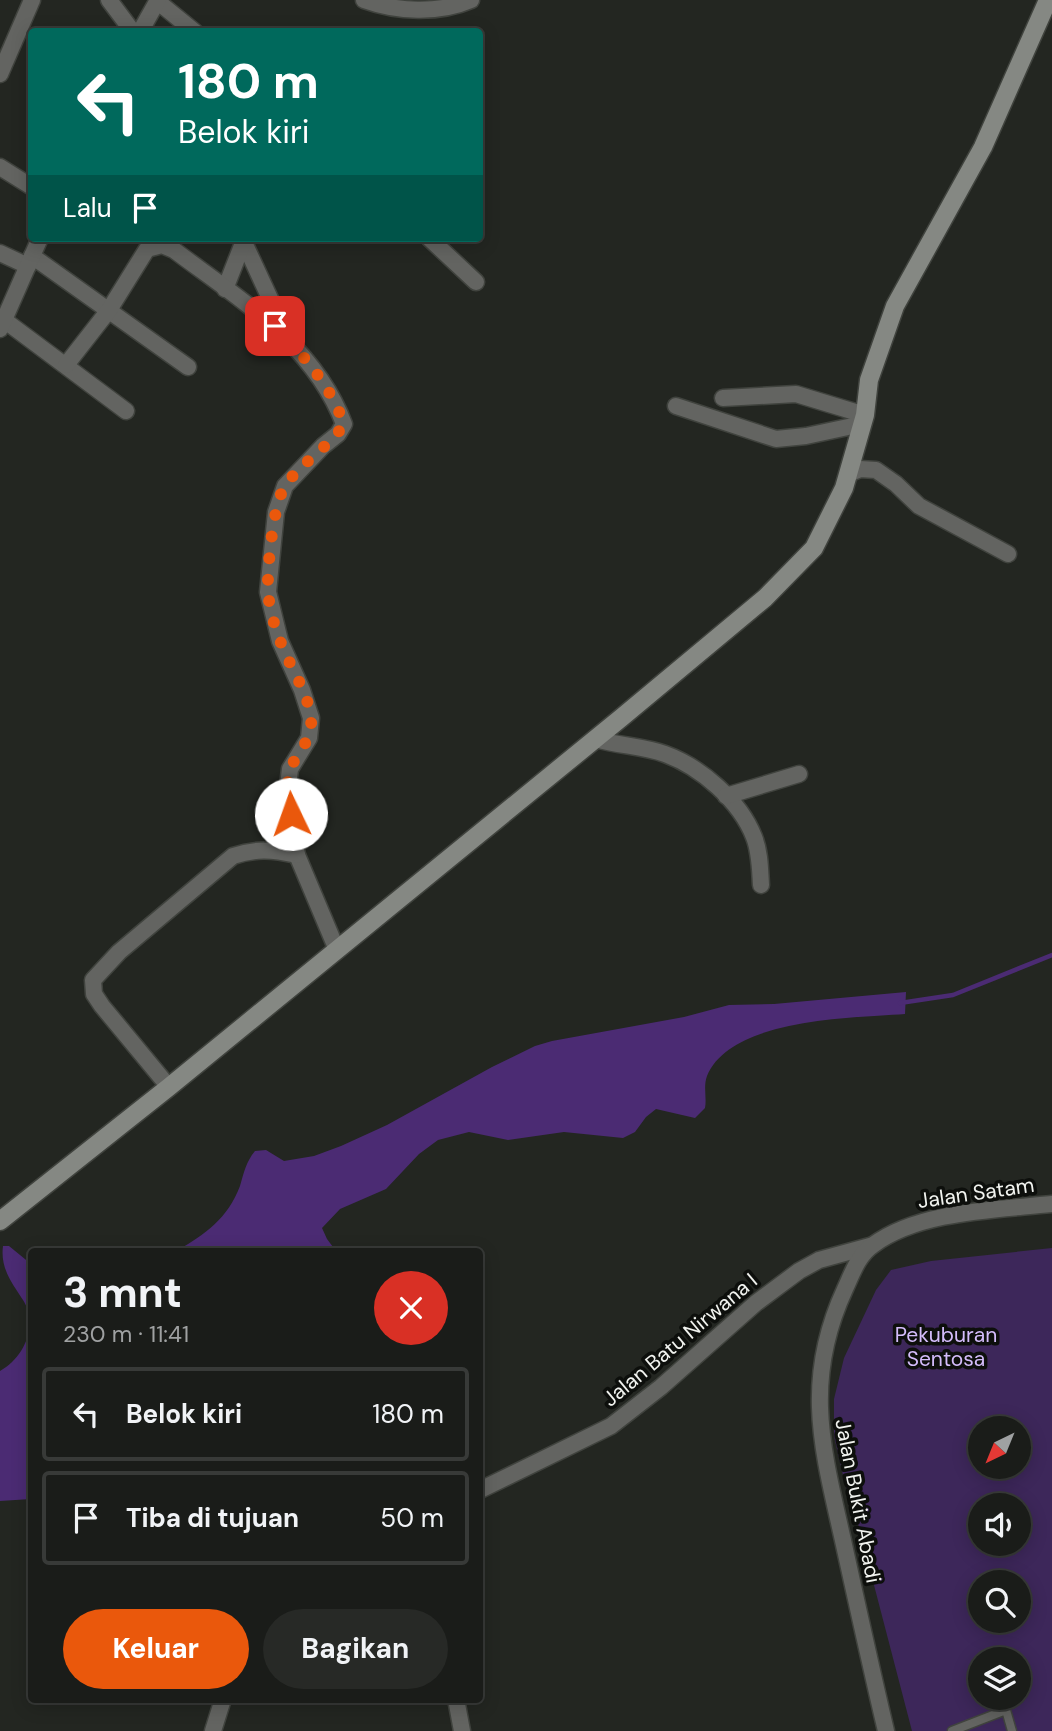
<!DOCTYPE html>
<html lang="id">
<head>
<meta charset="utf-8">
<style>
  :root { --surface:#1a1c19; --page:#272926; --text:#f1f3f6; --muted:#9fa1a2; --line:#383a38; --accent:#ea580c }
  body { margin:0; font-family:"DM Sans",sans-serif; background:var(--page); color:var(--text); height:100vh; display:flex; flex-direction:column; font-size:26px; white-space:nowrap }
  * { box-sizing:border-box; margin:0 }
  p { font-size:23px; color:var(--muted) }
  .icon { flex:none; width:38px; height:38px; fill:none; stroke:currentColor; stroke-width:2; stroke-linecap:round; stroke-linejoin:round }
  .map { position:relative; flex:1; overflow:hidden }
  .sheet { position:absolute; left:28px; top:1248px; width:455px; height:455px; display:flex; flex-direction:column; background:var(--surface); border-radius:7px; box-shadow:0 4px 18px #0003,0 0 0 2px var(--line) }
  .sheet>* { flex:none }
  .top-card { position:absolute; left:28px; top:28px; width:455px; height:214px; border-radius:7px; box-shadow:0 4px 18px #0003,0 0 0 2px var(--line); background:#00695c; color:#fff; overflow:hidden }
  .needle { width:46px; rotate:223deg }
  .tools { position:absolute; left:968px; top:1416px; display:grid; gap:14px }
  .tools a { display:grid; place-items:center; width:63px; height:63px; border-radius:50%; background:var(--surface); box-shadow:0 4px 18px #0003,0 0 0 2px var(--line); font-size:35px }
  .pin { position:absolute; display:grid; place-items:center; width:60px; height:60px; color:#fff; margin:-30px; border-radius:14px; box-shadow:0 4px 10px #0006 }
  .me { position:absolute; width:77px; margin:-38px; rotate:357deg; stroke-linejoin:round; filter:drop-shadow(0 0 5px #0008) }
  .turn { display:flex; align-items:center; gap:24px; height:147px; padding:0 35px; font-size:32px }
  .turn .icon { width:91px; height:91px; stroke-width:2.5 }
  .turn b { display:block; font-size:49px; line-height:60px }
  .then { display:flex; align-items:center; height:66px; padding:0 35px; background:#0003; gap:14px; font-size:26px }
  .round { display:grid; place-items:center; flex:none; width:74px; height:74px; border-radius:37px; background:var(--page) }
  .headline { display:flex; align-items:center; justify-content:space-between; height:119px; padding:0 35px }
  h1 { font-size:42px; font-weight:700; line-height:52px }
  .action { display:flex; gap:14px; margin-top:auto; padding:14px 35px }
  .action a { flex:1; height:80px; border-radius:42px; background:var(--accent); color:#fff; font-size:28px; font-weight:700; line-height:80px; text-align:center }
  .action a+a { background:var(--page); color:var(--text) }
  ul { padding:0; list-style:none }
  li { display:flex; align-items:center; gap:21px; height:94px; margin:0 14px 10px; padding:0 21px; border:4px solid var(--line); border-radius:7px }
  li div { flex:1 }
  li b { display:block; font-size:26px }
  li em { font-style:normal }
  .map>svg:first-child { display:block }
  .green { fill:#3d275a; fill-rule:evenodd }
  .water { fill:#4b2b73 }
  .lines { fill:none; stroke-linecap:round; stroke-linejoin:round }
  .stream { stroke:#4b2b73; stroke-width:4.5 }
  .lane-casing { stroke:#40433e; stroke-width:11 }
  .street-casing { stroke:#40433e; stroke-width:19 }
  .secondary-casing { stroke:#40433e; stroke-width:21 }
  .lane { stroke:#636461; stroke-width:8 }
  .street { stroke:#636461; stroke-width:16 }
  .secondary { stroke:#858883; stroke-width:18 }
  .route { stroke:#ea580c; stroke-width:12; stroke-dasharray:0 21.6 }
  .labels { text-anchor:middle; stroke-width:7; stroke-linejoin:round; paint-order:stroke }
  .street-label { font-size:21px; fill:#f1f3ef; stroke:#0d0f0c }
  .park-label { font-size:21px; fill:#d4bcfb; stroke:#0d0f0c }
</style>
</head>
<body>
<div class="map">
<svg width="1052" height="1731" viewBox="0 0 1052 1731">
  <rect width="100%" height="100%" fill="#232621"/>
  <path class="green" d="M 1052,1248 L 1052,1731 L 912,1731 L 856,1516 L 845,1484 L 834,1436 L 834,1399 L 844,1358 L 876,1290 L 891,1270 L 931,1261 ZM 980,1428 L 1018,1428 L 1018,1466 L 980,1466 ZM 980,1505 L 1018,1505 L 1018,1544 L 980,1544 ZM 980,1582 L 1018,1582 L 1018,1620 L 980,1620 ZM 980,1659 L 1018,1659 L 1018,1698 L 980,1698 Z"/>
  <g class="water">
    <path d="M 906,992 L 905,1014 C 852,1018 731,1018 707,1076 C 703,1087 707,1097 705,1108 L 695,1118 L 656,1109 L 646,1117 L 635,1132 L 623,1138 L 564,1132 L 508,1140 L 469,1132 L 438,1140 L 419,1154 L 386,1189 L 340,1209 L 322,1228 L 327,1239 L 336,1251 L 176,1251 C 205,1235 228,1218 240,1186 C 244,1172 246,1162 255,1151 L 266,1150 L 284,1161 L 314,1156 L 341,1146 L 387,1125 L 492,1067 L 535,1046 L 552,1041 L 684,1017 L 729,1005 L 774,1004 Z"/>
    <path d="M 3,1246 L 9,1246 L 31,1264 L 31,1499 L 0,1501 L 0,1371 C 24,1358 39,1325 23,1300 C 12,1283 0,1268 3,1246 Z"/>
  </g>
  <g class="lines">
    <path class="stream" d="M 900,1003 L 953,995 L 1052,955"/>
    <g class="lane-casing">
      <path id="lane" d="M 952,1731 L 1006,1710 L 1012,1731"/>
    </g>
    <g class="street-casing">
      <g id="street">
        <path d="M 109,0 L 133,32"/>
        <path d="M 364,0 C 397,12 439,14 471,0"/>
        <path d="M 157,1 L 195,32"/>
        <path d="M 140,32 L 158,0"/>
        <path d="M 0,74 L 32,0"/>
        <path d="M 0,167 L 32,187"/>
        <path d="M 242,238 L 285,331"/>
        <path d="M 429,238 L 476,282"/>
        <path d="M 0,253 L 28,266"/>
        <path d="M 32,256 L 188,367"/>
        <path d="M 225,289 L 245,238"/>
        <path d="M 4,320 L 126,411"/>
        <path d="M 0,329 L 40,238"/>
        <path d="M 66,365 L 109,310 L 147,249 L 162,245 L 174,250 C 239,299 314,344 344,424 L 338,434 L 323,446 L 285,486 L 276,512 L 268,592 L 280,641 L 302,690 L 311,718 L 309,738 L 290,769 L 287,794 L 297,855 L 337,950"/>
        <path d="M 723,398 L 796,394 L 865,415"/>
        <path d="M 676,406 L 776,439 L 806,436 L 862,424"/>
        <path d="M 848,474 L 860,469 L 876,470 L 896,484 L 919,506 L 1008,554"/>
        <path d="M 596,739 C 619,746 643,746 665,754 C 701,767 740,801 754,837 C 760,852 760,869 761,885"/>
        <path d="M 726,796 L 799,774"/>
        <path d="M 169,1087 L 102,1006 L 94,994 L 93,980 L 119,952 L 233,856 C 256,848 273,850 297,855"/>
        <path d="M 480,1490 L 611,1426 L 661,1387 L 756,1303 L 799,1271 L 819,1260 L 870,1246"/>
        <path d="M 456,1699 L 462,1731"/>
        <path d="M 213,1731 L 223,1699"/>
        <path d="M 886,1731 C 872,1672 859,1613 846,1554 C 825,1457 800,1386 845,1289 C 852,1274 858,1255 873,1245 C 919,1211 995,1210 1052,1204"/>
      </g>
    </g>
    <g class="secondary-casing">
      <path id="secondary" d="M 0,1221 L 169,1087 L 621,718 L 765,598 L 814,548 L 844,488 L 865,415 L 869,380 L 895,306 L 983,147 L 1048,0"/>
    </g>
    <use href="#lane" class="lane"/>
    <use href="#street" class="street"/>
    <use href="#secondary" class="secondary"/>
  </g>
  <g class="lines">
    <path class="route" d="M 275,326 C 305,358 329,383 344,424 C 329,448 301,462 285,486 C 273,504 267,569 268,591 C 269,607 275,629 281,643 C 290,667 308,692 311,718 C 313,739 299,750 291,767 C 285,781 288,800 291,814"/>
  </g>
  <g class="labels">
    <g class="street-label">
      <text transform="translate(976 1193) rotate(-8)" y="7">Jalan Satam</text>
      <text transform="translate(680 1340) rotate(-40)" y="7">Jalan Batu Nirwana I</text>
      <text transform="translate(858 1501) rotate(79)" y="7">Jalan Bukit Abadi</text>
    </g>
    <g class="park-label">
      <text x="946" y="1342">Pekuburan<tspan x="946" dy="24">Sentosa</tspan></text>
    </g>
  </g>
</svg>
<div class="tools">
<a><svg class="needle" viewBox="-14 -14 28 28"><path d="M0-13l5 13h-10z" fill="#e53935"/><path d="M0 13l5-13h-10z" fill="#9fa1a2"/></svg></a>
<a><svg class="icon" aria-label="sound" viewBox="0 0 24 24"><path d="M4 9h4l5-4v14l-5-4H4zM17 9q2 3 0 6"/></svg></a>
<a><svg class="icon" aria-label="search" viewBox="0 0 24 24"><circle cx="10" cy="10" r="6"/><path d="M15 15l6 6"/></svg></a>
<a><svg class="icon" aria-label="layers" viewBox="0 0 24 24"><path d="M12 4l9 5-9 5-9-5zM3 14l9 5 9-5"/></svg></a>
</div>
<div class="pin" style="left:275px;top:326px;background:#d93025"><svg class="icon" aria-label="arrive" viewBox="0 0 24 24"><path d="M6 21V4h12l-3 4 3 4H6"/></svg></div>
<svg class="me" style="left:291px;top:814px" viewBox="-20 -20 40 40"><circle r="19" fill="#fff"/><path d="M0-13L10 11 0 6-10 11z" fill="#ea580c"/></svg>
<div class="top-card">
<div class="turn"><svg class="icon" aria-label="left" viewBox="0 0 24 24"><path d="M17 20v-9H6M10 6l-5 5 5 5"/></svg><div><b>180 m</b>Belok kiri</div></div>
<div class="then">Lalu<svg class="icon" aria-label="arrive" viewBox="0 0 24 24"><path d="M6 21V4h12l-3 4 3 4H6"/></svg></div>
</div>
<section class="sheet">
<div class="headline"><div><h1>3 mnt</h1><p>230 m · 11:41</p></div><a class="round" style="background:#d93025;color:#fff"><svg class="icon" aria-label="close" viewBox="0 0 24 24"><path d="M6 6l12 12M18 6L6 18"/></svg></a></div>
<ul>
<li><svg class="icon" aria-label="left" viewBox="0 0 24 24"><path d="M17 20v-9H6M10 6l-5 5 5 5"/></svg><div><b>Belok kiri</b></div><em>180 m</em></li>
<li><svg class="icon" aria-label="arrive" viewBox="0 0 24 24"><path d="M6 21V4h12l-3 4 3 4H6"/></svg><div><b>Tiba di tujuan</b></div><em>50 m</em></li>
</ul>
<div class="action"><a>Keluar</a><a>Bagikan</a></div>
</section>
</div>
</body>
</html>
